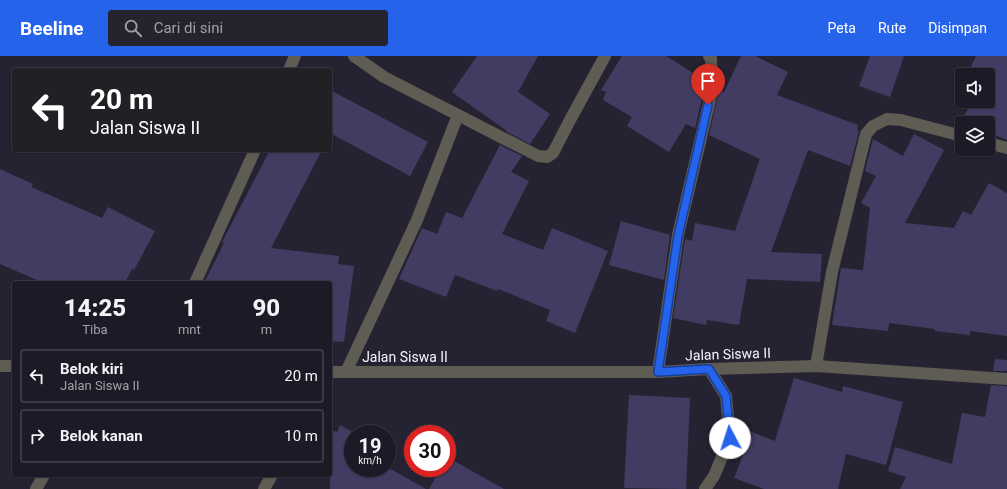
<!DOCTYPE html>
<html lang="id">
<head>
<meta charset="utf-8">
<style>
  :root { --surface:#1c1a26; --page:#25232e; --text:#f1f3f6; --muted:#a0a1a7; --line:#3a3843; --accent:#2563eb }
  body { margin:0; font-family:Roboto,sans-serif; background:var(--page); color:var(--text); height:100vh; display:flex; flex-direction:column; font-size:15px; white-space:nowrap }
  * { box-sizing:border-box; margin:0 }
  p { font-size:13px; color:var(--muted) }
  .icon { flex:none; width:22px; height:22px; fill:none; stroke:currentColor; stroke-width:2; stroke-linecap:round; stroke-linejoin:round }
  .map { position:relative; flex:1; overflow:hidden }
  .details { position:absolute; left:12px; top:225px; width:320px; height:196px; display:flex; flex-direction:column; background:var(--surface); border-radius:4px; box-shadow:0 1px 3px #0004,0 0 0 1px var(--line) }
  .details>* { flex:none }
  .hud { position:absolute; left:12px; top:12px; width:320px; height:84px; border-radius:4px; box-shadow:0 1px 3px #0004,0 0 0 1px var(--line); background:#202124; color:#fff; overflow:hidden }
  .buttons { position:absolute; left:955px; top:12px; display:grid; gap:8px }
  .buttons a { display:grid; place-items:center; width:40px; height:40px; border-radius:4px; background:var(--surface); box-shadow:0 1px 3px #0004,0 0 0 1px var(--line); font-size:20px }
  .speed { position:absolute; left:344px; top:369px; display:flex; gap:8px; font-size:20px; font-weight:700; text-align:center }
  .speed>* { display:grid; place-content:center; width:52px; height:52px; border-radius:50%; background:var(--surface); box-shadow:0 1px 3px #0004,0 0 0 1px var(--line); line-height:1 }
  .speed small { font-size:10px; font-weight:400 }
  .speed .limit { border:6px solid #d22; background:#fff; color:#111 }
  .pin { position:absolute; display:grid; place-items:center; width:34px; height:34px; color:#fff; margin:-41px -17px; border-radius:50% 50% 50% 0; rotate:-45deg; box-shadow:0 0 4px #0007 }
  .pin .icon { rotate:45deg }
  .me { position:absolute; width:44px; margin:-22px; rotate:355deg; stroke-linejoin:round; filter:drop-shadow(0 0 3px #0008) }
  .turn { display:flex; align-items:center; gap:14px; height:84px; padding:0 12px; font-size:18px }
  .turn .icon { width:52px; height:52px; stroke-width:2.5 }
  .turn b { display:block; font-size:28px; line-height:34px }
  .eta { display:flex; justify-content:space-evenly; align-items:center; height:68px; text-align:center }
  .eta b { font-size:24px; font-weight:800; line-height:28px }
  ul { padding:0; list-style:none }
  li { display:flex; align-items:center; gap:12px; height:54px; margin:0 8px 6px; padding:0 4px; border:2px solid var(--line); border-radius:4px }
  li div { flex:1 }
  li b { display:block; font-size:15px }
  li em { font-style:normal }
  header { display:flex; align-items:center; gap:24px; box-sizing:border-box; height:56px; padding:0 20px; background:var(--accent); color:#fff }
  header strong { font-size:19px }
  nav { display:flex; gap:22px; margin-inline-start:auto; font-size:14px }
  .search { width:280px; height:36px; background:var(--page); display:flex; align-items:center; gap:10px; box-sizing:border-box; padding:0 14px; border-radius:4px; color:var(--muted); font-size:15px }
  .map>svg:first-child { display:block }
  .building { fill:#423c62 }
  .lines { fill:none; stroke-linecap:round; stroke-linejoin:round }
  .minor { stroke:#5f5c54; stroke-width:12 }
  .route-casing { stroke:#184099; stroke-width:10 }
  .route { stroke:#2563eb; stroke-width:7 }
  .labels { text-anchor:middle; stroke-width:3; stroke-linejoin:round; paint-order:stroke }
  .street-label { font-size:14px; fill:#f4f4fe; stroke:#252332 }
</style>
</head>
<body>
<header>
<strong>Beeline</strong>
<div class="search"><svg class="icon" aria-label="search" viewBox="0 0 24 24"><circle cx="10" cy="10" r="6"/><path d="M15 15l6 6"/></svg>Cari di sini</div>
<nav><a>Peta</a><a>Rute</a><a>Disimpan</a></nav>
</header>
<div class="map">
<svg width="1007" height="433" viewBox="0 0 1007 433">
  <rect width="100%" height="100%" fill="#252332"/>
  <g class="building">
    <path d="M 477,0 L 538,0 L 518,36 L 550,58 L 530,88 L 507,76 L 507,75 L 452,36 Z"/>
    <path d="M 622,0 L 666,0 L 704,24 L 704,34 L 695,72 L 686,68 L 669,96 L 627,70 L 632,61 L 603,44 L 606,36 L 601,34 Z"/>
    <path d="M 741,0 L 755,0 L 788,16 L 777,39 L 858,69 L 857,74 L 859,75 L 850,110 L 808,94 L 771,196 L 822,198 L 820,226 L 747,223 L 739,269 L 707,264 L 706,269 L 673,262 L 685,183 L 692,185 L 695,167 L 735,175 L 760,103 L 709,79 L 719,34 L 724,36 Z"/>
    <path d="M 870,0 L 904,0 L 890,41 L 859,30 Z"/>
    <path d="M 976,0 L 1007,0 L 1007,84 L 988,76 L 988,67 L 968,67 L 962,64 L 972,45 L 988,45 L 988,19 L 967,19 Z"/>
    <path d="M 330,34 L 428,86 L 410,120 L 330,77 Z"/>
    <path d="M 914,78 L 944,94 L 905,167 L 954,172 L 963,155 L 971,159 L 989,127 L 1007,137 L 1007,280 L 970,275 L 970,279 L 935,275 L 935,273 L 889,267 L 888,275 L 832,269 L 841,212 L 863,214 L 870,152 L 861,147 L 876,120 L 865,115 L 873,83 L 903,100 Z"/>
    <path d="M 500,89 L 522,100 L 511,116 L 529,125 L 502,178 L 543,194 L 552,172 L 608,195 L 575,277 L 546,265 L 550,254 L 498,233 L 497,235 L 455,219 L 446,241 L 399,223 L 422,172 L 437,178 L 446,156 L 462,162 Z"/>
    <path d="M 270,94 L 322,94 L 271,192 L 339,200 L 338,208 L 354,210 L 344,286 L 330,285 L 330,227 L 204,227 L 224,187 L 222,186 Z"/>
    <path d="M 0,113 L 33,128 L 31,131 L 102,162 L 108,151 L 155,175 L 134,214 L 132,213 L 125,227 L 44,227 L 0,208 Z"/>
    <path d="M 621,165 L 670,179 L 664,224 L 609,209 Z"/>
    <path d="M 995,303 L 1007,304 L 1007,315 L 993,315 Z"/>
    <path d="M 794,322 L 842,336 L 843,330 L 903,346 L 886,409 L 846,398 L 838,433 L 764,433 L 734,422 L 752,376 L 775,385 Z"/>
    <path d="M 991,329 L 1007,330 L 1007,433 L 900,433 L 906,421 L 888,415 L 895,391 L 952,408 L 962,357 L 985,361 Z"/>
    <path d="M 629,339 L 690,342 L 686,433 L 624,432 Z"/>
    <path d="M 340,369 L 356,378 L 353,378 L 353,412 L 387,412 L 387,396 L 394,400 L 387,411 L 426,433 L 330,433 L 330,374 L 337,376 Z"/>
    <path d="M 447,401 L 504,433 L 429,433 L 441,412 L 447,412 Z"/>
  </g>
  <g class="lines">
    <g class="minor">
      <path d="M 354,0 L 384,21 L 538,100 L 547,101 L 553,97 L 570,64 L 605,0"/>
      <path d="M 289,14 L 295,0"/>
      <path d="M 988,87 L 1007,92"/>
      <path d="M 195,227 L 255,94"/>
      <path d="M 0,310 L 14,310"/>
      <path d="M 816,310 L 832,216 L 866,78 L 873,70 L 887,63 L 901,64 L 962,80"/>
      <path d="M 330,316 L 658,316 L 709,313 L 816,310 L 1007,323"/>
      <path d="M 346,316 L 417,164 L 458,59"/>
      <path d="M 658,316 L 678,179 L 712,35 L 711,2 L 709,0"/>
      <path d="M 36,433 L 44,419"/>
      <path d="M 264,433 L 272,419"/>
      <path d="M 705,433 L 714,420 L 730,382 L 726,340 L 709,313"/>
    </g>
  </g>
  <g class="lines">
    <g class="route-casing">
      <path id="route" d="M 708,49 L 678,180 L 658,316 L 709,313 L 726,340 L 730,382"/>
    </g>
    <use href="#route" class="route"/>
  </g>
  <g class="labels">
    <g class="street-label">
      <text transform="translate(728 298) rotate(-2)" y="5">Jalan Siswa II</text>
      <text x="405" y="306">Jalan Siswa II</text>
    </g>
  </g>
</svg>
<div class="buttons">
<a><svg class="icon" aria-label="sound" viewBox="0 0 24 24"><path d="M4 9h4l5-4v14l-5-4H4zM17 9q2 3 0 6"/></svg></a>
<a><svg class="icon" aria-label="layers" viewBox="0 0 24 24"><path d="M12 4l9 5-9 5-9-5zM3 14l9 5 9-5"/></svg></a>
</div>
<div class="speed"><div>19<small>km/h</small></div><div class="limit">30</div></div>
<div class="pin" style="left:708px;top:49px;background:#d93025"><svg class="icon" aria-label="arrive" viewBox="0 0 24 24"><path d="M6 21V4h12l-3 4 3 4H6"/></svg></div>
<svg class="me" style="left:730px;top:382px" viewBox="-20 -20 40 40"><circle r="19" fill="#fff"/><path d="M0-13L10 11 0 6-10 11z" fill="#2563eb"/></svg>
<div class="hud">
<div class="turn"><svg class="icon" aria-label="left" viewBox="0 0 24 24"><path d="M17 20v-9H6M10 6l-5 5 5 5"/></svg><div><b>20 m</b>Jalan Siswa II</div></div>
</div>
<section class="details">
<div class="eta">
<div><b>14:25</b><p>Tiba</p></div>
<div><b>1</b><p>mnt</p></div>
<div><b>90</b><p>m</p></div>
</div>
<ul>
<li><svg class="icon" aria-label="left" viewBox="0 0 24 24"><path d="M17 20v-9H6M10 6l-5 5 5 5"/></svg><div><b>Belok kiri</b><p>Jalan Siswa II</p></div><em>20 m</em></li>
<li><svg class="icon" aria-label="right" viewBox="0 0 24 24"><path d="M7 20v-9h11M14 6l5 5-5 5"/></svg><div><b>Belok kanan</b></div><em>10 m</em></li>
</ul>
</section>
</div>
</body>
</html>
